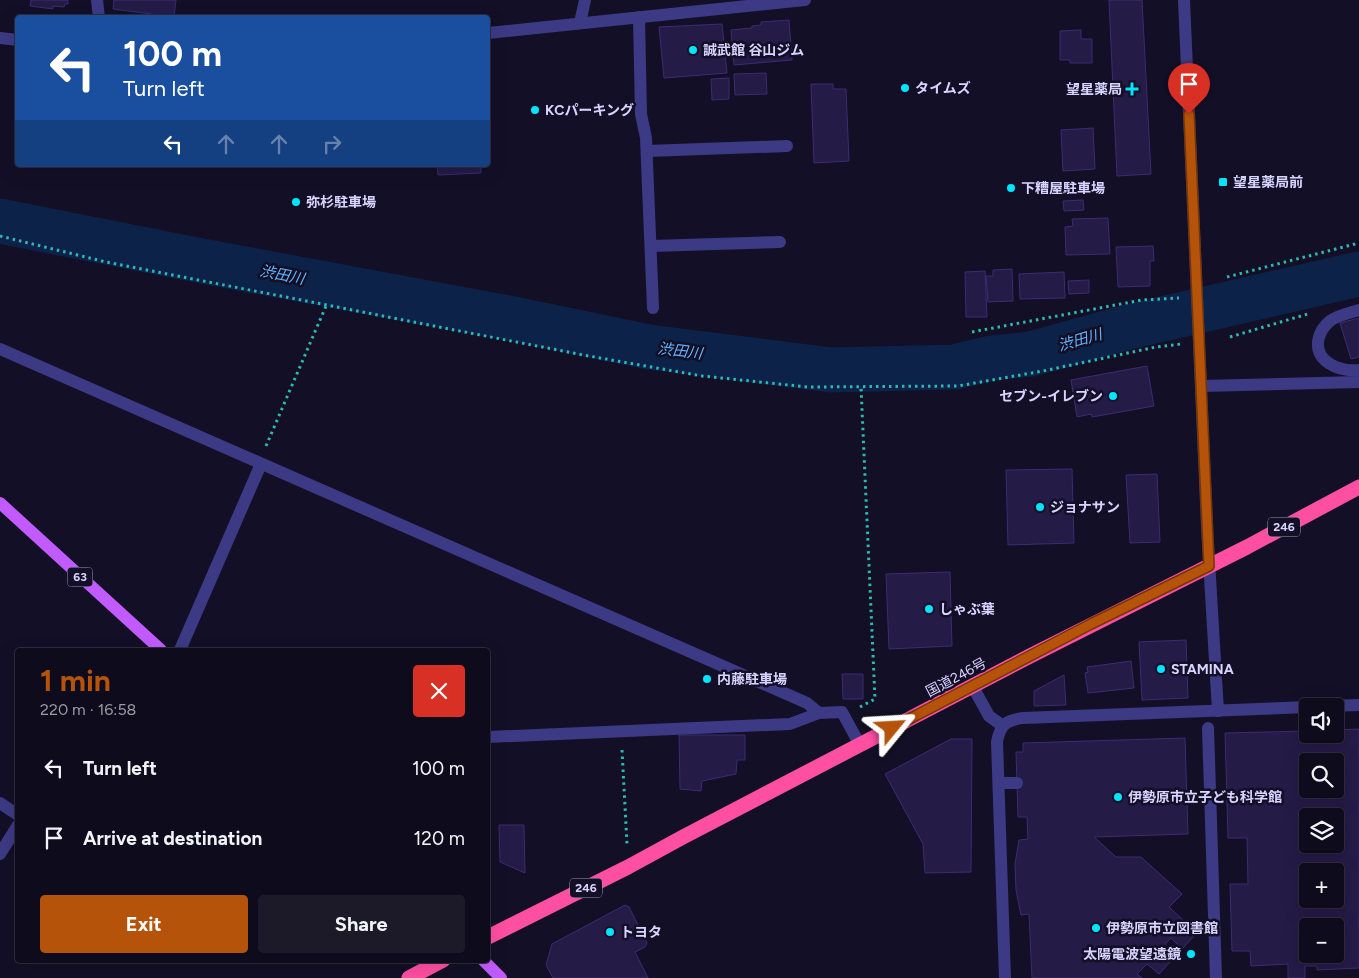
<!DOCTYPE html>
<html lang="en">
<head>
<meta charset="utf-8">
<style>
  :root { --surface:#0e0b1c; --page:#1c1929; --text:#f1f3f6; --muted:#9b9ba3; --line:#2e2b3b; --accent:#b45309 }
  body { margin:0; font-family:Figtree,"Noto Sans JP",sans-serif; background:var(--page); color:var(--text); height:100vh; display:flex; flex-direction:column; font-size:19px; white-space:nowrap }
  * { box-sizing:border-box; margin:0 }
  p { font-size:16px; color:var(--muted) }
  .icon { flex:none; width:28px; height:28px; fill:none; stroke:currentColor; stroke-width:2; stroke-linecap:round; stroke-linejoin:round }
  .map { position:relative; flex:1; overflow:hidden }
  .drawer { position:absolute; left:15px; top:648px; width:475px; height:315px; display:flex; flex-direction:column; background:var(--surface); border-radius:5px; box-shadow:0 5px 20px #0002,0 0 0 1px var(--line) }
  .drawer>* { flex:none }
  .hud { position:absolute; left:15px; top:15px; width:475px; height:152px; border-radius:5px; box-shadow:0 5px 20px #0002,0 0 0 1px var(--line); background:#1a4fa0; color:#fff; overflow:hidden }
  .tools { position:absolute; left:1299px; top:698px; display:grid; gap:10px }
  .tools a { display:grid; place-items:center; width:45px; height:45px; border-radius:5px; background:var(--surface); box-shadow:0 5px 20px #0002,0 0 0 1px var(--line); font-size:25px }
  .pin { position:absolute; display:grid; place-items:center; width:42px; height:42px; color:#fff; margin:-51px -21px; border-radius:50% 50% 50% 0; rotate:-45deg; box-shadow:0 0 5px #0007 }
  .pin .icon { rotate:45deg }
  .me { position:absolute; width:55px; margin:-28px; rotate:63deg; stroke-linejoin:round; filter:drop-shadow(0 0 4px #0008) }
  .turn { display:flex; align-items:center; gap:18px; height:105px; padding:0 25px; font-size:22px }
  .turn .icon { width:65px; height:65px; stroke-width:2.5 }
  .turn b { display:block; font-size:35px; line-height:42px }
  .lanes { display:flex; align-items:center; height:48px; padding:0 25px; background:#0003; justify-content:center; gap:25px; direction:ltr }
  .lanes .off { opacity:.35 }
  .round { display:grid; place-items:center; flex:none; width:52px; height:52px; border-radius:5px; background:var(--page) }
  .headline { display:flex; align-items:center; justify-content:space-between; height:85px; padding:0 25px }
  h1 { font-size:30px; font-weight:700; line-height:38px; color:var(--accent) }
  .action { display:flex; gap:10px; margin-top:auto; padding:10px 25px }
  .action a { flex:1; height:58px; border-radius:5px; background:var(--accent); color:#fff; font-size:20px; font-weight:700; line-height:58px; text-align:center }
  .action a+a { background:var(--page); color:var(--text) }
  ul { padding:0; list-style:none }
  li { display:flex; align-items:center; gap:15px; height:70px; padding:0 25px }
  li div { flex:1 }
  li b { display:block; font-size:19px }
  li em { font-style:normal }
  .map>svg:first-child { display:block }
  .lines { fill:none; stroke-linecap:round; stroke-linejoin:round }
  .river { stroke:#0c2248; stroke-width:45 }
  .building { fill:#241b47; stroke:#3b2d73; fill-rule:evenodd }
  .path { stroke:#2fb8b0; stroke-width:3; stroke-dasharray:2.5 4; stroke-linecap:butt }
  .minor { stroke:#3d3a85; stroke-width:12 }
  .major { stroke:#c25bff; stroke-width:12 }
  .highway { stroke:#ff4fa3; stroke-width:15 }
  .route-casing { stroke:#753606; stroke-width:12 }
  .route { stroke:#b45309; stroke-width:9 }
  .poi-dot { fill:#00e5ff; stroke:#130f26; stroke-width:2 }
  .labels { text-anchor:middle; stroke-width:5; stroke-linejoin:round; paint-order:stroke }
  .shield { fill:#130f26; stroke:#9e99be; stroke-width:1 }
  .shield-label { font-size:12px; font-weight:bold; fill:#d9d4ff }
  .poi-label { font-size:14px; font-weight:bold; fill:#d9d4ff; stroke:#130f26; text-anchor:start }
  .street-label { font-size:14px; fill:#d9d4ff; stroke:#130f26 }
  .water-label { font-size:15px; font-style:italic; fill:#62b6ff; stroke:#130f26 }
</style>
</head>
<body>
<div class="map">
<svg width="1359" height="978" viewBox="0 0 1359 978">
  <rect width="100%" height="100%" fill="#130f26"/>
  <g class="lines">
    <path class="river" d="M 0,221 L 197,260 L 519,320 L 649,347 L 831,370 L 954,367 L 992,358 L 1031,354 L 1132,326 L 1359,274"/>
  </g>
  <g class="building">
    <path d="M 31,0 L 68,0 L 68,4 L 65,4 L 64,7 L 53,6 L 53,9 L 30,6 Z"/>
    <path d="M 114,0 L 176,0 L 174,17 L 113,9 Z"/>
    <path d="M 1109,0 L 1142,0 L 1151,174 L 1117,176 Z"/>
    <path d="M 789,20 L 792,60 L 734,65 L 731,30 L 752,28 L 752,26 L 761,25 L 761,22 Z"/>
    <path d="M 722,24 L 727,73 L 664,78 L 659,27 Z"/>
    <path d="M 1081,30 L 1081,39 L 1092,39 L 1092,63 L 1070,63 L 1070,60 L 1060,60 L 1060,31 Z"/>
    <path d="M 766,73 L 767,94 L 735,95 L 734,74 Z"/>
    <path d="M 729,78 L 729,99 L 712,100 L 711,79 Z"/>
    <path d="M 811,84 L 833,84 L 833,89 L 846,89 L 849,161 L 814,163 Z"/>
    <path d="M 1093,128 L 1095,169 L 1063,171 L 1061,130 Z"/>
    <path d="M 437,165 L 481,165 L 481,173 L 438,175 Z"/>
    <path d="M 1083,200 L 1084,210 L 1064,211 L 1063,201 Z"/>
    <path d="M 1108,218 L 1110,254 L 1066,255 L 1065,227 L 1073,226 L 1072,219 Z"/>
    <path d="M 1153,246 L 1154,261 L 1150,261 L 1150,286 L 1118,287 L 1116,247 Z"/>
    <path d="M 1012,269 L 1013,301 L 988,302 L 986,276 L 993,276 L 993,270 Z"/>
    <path d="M 985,271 L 987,317 L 966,317 L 965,272 Z"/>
    <path d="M 1064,272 L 1065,298 L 1020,299 L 1019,274 Z"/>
    <path d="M 1089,280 L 1089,293 L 1069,294 L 1068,281 Z"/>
    <path d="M 1359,318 L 1359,357 L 1351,359 L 1340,323 Z"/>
    <path d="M 1147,366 L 1154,406 L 1092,417 L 1091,414 L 1077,417 L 1071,380 Z"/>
    <path d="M 1072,469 L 1074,543 L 1008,545 L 1006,470 Z"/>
    <path d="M 1157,474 L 1160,542 L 1130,543 L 1126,475 Z"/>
    <path d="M 950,572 L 952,646 L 889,649 L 886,574 Z"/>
    <path d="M 1186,640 L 1188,698 L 1142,700 L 1139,642 Z"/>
    <path d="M 1131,661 L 1134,688 L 1088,693 L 1085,673 L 1088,672 L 1087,667 Z"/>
    <path d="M 842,674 L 863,674 L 863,699 L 843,699 Z"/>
    <path d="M 1064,675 L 1066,705 L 1034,706 L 1034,691 Z"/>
    <path d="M 1359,729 L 1359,968 L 1317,970 L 1317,966 L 1305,966 L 1305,978 L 1288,978 L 1288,964 L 1251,966 L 1250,951 L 1232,951 L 1230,884 L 1248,884 L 1247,838 L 1228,838 L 1225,733 L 1308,731 L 1308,734 L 1335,734 L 1335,730 ZM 1308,761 L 1335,761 L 1335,789 L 1308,789 ZM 1308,816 L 1335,816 L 1335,844 L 1308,844 ZM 1308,871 L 1335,871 L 1335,899 L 1308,899 ZM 1308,926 L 1335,926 L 1335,954 L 1308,954 Z"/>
    <path d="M 679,735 L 745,735 L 745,760 L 737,760 L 736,774 L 702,781 L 701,791 L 680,789 Z"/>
    <path d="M 1185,738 L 1188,834 L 1094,837 L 1116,857 L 1141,857 L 1182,894 L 1169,907 L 1197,933 L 1182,949 L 1171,938 L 1162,948 L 1173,959 L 1159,974 L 1147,964 L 1137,974 L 1142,978 L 1032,978 L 1029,914 L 1021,915 L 1016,890 L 1015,864 L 1019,840 L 1028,839 L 1027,817 L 1018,817 L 1016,752 L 1023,752 L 1023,743 Z"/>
    <path d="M 951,739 L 972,739 L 971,872 L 925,873 L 923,844 L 885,774 Z"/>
    <path d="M 499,825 L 524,825 L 525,873 L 500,862 Z"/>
    <path d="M 625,905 L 629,907 L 647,943 L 645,947 L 635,952 L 648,978 L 553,978 L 546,965 L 552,944 Z"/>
  </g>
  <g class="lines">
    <g class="path">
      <path d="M 0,236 L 106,262 L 583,355 L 702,376 L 808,387 L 958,386 L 1043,371 L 1156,347 L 1181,344"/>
      <path d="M 1227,277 L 1359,243"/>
      <path d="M 972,332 L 1142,300 L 1179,298"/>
      <path d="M 1230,337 L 1311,313"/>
      <path d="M 266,446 L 326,306"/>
      <path d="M 860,707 L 875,699 L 861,387"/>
      <path d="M 622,750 L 627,844"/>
    </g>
    <g class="minor">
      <path d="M 97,0 L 99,18"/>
      <path d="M 1184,0 L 1207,527 L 1218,711"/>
      <path d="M 639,17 L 641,114 L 646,138 L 653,308"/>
      <path d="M 580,23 L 585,0"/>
      <path d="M 488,33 L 805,0"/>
      <path d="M 0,38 L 18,40"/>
      <path d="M 647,151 L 787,146"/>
      <path d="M 651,246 L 780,242"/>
      <path d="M 1359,310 C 1350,313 1338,315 1330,321 C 1325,325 1321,331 1319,337 C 1312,361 1339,372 1359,370"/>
      <path d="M 0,349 L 807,703 L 819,713 L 842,712 L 860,745"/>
      <path d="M 1201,386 L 1359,382"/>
      <path d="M 180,650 L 261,464"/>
      <path d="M 973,687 L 989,716 L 1003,726"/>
      <path d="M 1328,706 L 1359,705"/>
      <path d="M 1208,728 L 1216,978"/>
      <path d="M 488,737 L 790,724 L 819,713"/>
      <path d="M 999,783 L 1017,783"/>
      <path d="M 0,803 L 18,815"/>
      <path d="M 0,854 L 18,825"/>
      <path d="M 1005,978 L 997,742 C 1000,725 1006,720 1023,718 L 1308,707"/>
    </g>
    <g class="major">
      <path d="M 0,503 L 161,650"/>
      <path d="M 483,960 L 501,978"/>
    </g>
    <g class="highway">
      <path d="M 488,937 L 628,867 L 683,837 L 1030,656 L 1247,547 L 1359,487"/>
      <path d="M 409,978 L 443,960"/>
    </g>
  </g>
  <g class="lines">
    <g class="route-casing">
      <path id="route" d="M 892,728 L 1091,624 L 1209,566 L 1189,114"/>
    </g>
    <use href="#route" class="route"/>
  </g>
  <g class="poi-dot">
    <circle cx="693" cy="50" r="5"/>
    <circle cx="905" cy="88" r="5"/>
    <path d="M1129.5 81.5h5v5h5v5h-5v5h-5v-5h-5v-5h5z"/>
    <circle cx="535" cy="110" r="5"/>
    <rect x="1218" y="177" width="10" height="10" rx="2.5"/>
    <circle cx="1011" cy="188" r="5"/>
    <circle cx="296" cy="202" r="5"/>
    <circle cx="1113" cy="396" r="5"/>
    <circle cx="1040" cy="507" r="5"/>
    <circle cx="929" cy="609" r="5"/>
    <circle cx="1161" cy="669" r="5"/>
    <circle cx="707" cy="679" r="5"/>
    <circle cx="1118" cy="797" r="5"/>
    <circle cx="1096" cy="928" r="5"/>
    <circle cx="610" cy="932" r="5"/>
    <circle cx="1191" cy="954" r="5"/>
  </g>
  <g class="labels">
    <g class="shield">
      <rect x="1268" y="517.5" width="32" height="19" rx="4"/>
      <rect x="67.5" y="567.5" width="25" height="19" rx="4"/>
      <rect x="570" y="878.5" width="32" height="19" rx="4"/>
    </g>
    <g class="shield-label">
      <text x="1284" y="531">246</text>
      <text x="80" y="581">63</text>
      <text x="586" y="892">246</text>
    </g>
    <g class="poi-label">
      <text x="703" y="55">誠武館 谷山ジム</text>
      <text x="915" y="93">タイムズ</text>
      <text x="1122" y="94" text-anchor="end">望星薬局</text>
      <text x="545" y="115">KCパーキング</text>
      <text x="1233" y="187">望星薬局前</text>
      <text x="1021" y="193">下糟屋駐車場</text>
      <text x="306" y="207">弥杉駐車場</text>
      <text x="1103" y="401" text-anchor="end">セブン-イレブン</text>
      <text x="1050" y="512">ジョナサン</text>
      <text x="939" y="614">しゃぶ葉</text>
      <text x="1171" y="674">STAMINA</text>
      <text x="717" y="684">内藤駐車場</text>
      <text x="1128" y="802">伊勢原市立子ども科学館</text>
      <text x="1106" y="933">伊勢原市立図書館</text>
      <text x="620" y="937">トヨタ</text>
      <text x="1181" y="959" text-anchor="end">太陽電波望遠鏡</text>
    </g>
    <g class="street-label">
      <text transform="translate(956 677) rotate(-28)" y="5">国道246号</text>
    </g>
    <g class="water-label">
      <text transform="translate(282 275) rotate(11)" y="5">渋田川</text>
      <text transform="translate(1080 340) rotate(-16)" y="5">渋田川</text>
      <text transform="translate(680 351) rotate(7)" y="5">渋田川</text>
    </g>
  </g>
</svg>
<div class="tools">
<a><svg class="icon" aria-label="sound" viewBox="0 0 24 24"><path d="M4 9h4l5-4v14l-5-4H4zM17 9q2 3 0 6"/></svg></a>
<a><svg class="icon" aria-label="search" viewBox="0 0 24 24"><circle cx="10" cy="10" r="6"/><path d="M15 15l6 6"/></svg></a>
<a><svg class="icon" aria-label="layers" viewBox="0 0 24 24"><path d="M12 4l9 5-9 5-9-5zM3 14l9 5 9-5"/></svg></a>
<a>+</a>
<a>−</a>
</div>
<div class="pin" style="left:1189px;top:114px;background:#d93025"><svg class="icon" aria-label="arrive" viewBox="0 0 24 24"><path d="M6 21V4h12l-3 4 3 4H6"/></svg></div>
<svg class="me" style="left:892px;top:728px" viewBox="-20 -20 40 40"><path d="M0-17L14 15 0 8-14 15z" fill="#b45309" stroke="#fff" stroke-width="4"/></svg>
<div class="hud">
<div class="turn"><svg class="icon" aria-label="left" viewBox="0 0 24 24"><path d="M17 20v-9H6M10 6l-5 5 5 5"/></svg><div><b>100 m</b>Turn left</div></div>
<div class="lanes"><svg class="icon" aria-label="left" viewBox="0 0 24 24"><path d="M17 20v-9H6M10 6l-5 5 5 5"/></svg><svg class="icon off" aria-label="ahead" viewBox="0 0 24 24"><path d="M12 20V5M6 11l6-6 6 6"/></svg><svg class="icon off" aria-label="ahead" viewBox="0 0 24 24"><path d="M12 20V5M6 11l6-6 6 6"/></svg><svg class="icon off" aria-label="right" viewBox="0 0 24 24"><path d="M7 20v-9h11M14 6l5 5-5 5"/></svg></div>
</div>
<section class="drawer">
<div class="headline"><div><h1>1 min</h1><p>220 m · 16:58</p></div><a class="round" style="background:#d93025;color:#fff"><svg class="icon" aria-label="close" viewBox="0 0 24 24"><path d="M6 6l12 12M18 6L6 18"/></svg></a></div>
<ul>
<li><svg class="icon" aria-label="left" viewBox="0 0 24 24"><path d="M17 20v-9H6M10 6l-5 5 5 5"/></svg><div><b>Turn left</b></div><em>100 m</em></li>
<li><svg class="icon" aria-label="arrive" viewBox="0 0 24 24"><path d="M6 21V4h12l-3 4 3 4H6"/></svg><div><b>Arrive at destination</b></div><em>120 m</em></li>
</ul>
<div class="action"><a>Exit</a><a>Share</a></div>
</section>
</div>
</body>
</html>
